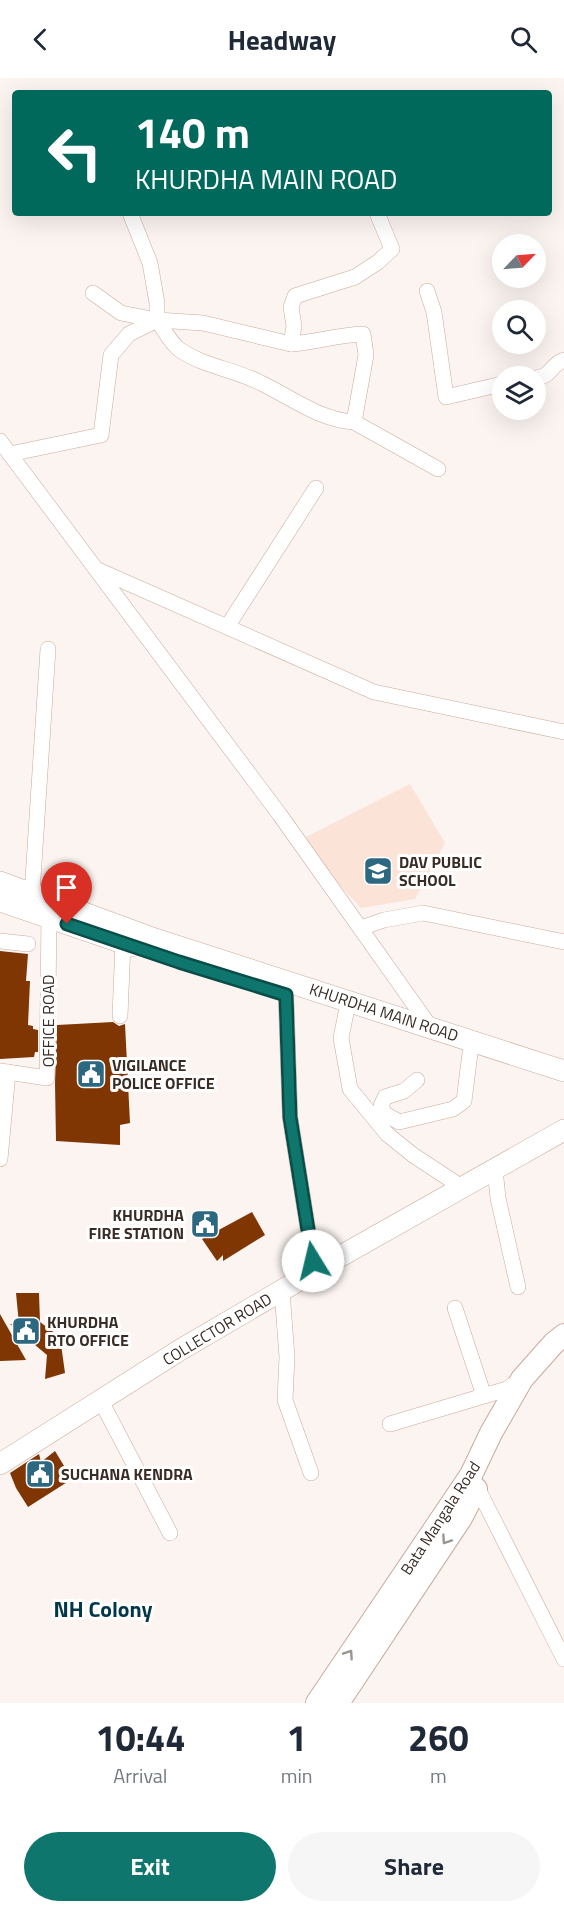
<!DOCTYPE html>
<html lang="en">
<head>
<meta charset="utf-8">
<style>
  :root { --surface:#fff; --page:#f6f6f7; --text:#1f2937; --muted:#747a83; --accent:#0f766e }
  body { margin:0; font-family:"Titillium Web",sans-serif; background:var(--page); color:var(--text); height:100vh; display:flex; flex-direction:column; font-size:22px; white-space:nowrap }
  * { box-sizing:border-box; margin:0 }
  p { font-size:20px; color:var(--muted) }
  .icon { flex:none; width:33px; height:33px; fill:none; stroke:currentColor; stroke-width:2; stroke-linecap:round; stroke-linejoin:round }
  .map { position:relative; height:1625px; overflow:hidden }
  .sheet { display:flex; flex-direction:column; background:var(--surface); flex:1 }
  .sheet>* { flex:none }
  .banner { position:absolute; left:12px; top:12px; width:540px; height:126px; border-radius:6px; box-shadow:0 6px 24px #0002; background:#00695c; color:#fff; overflow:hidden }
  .needle { width:39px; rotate:65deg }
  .buttons { position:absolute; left:492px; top:156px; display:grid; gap:12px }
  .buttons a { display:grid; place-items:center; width:54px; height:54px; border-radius:50%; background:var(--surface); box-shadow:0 6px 24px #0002; font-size:30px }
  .pin { position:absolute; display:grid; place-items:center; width:51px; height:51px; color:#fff; margin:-62px -26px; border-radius:50% 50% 50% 0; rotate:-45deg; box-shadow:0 0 6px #0007 }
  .pin .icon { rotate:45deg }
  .me { position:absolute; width:66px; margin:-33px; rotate:351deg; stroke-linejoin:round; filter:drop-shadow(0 0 4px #0008) }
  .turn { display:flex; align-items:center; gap:21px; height:126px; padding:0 24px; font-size:27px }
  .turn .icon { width:78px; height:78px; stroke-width:2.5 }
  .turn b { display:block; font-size:42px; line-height:51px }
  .eta { display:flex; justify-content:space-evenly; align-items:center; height:102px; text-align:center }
  .eta b { font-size:36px; font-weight:700; line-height:42px }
  .button { display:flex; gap:12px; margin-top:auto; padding:12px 24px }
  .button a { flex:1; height:69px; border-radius:36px; background:var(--accent); color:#fff; font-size:24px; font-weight:700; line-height:69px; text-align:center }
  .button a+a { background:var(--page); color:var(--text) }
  header { display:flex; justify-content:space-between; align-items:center; height:78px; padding:0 24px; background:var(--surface); font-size:27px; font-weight:700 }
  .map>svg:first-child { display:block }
  .built { fill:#fce3d7 }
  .building { fill:#7f3603 }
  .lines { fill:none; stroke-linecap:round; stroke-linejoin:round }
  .minor-casing { stroke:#caaa9b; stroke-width:16 }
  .secondary-casing { stroke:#caaa9b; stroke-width:22 }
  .primary-casing { stroke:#caaa9b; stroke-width:24 }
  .minor { stroke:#fff; stroke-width:15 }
  .secondary { stroke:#fff; stroke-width:21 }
  .primary { stroke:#fff; stroke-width:22 }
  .oneway { stroke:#9c9692 }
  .route-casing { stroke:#0a4d48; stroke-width:15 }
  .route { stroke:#0f766e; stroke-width:10 }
  .labels { text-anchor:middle; stroke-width:6; stroke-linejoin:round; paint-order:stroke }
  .poi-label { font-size:16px; font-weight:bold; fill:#382c25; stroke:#fff; text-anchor:start }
  .street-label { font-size:16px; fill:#382c25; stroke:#fff }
  .district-label { font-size:22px; font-weight:bold; fill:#013749; stroke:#fff }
</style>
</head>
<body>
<header><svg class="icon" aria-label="back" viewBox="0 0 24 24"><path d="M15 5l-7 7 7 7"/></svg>Headway<svg class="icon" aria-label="search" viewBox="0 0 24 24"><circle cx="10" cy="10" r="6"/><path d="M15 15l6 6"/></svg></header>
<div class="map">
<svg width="564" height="1625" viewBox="0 0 564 1625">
  <rect width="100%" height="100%" fill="#fbf4f1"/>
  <path class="built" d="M 410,706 L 445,765 L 415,821 L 361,830 L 298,763 Z"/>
  <g class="building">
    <path d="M 0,873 L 28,876 L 26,903 L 30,903 L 28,947 L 33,948 L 33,951 L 38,952 L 38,974 L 35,974 L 34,979 L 0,981 Z"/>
    <path d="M 113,944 L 119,948 L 125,946 L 130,1045 L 120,1047 L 120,1067 L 56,1063 L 55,1005 L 57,947 Z"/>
    <path d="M 252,1134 L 265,1157 L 223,1183 L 223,1177 L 217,1183 L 202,1161 Z"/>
    <path d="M 16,1215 L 39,1215 L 40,1244 L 60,1259 L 65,1295 L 45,1301 L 47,1277 L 10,1246 L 19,1246 Z"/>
    <path d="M 0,1236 L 26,1282 L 0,1283 Z"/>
    <path d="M 55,1373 L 72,1401 L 28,1429 L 16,1410 L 10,1395 L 39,1376 L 41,1384 Z"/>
  </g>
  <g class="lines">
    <g class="minor-casing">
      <g id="minor">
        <path d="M 130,135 L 150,185 L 157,225 L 157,242"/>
        <path d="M 427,213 L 434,234 L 446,319 L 502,306"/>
        <path d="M 93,215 L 121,235 L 157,242 C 164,251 170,265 180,272 C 205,289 234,291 261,305 C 290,319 320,342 354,344 L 438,391"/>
        <path d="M 291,266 C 315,264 338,257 363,256 L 366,277 L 354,344"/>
        <path d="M 536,300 C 554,297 549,287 564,282"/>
        <path d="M 0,363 L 280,737 L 431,950"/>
        <path d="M 10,376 L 101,357 L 111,277 L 129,256 L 157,242 L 203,245 L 291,266 L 294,248 L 291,229 L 295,218 L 355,199 L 378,184 L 392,171 L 377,135"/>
        <path d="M 96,491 L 374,614 L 564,654"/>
        <path d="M 227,549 L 316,410"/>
        <path d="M 32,816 L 48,571"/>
        <path d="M 361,850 L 384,842 L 423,835 L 564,864"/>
        <path d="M 0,863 L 28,866"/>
        <path d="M 286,917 L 290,1039 L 313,1183"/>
        <path d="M 346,935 L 341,960 L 350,1011 L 387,1056 L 413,1077 L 454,1104"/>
        <path d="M 120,938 L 123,865"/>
        <path d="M 0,993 L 47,1000 L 49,839"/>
        <path d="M 417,1002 L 404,1013 L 385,1019 L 381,1028 L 385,1036 L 399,1044 L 453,1031 L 464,1023 L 470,975"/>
        <path d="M 0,1081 L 8,994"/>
        <path d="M 495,1091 L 498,1120 L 518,1209"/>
        <path d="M 282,1213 L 287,1279 L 285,1322 L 311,1395"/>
        <path d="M 455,1230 L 484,1318"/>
        <path d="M 101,1323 L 170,1455"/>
        <path d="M 390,1346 L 507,1311 L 520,1302"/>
        <path d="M 475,1405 L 564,1581"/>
      </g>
    </g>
    <g class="secondary-casing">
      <g id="secondary">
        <path d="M 0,804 L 155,861 L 564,993"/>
        <path d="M 0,823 L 132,868"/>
        <path d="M 0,1386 L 180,1272 L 332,1183 L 564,1052"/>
      </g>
    </g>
    <g class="primary-casing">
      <g id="primary">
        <path d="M 317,1625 L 471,1397 L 491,1355 L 522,1301 L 554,1265 L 564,1257"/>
        <path d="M 338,1625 L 461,1440 L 476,1411"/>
      </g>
    </g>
    <use href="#minor" class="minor"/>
    <use href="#secondary" class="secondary"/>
    <use href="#primary" class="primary"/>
  </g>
  <defs><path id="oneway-chevron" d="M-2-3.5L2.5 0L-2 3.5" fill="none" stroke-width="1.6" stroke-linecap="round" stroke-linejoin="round" transform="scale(1.5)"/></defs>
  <g class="oneway">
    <use href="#oneway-chevron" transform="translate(446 1462) rotate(124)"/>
    <use href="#oneway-chevron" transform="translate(349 1576) rotate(-56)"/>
  </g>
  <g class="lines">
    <g class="route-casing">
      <path id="route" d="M 67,846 L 179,884 L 286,917 L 290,1039 L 313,1183"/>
    </g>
    <use href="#route" class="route"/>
  </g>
  <defs>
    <g id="school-square" transform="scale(1.5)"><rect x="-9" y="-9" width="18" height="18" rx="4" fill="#2c6880" stroke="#fff"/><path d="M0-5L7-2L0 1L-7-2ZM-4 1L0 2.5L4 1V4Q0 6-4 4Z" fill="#fff"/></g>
    <g id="civic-square" transform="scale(1.5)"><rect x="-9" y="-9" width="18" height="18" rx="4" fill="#2c6880" stroke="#fff"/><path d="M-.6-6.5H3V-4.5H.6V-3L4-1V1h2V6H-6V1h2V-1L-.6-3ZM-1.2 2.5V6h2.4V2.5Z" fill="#fff"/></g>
  </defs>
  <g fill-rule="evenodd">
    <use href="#school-square" x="378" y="793"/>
    <use href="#civic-square" x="91" y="996"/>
    <use href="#civic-square" x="205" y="1146"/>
    <use href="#civic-square" x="26" y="1253"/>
    <use href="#civic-square" x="40" y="1396"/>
  </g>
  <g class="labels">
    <g class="poi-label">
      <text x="399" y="790">DAV PUBLIC<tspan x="399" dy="18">SCHOOL</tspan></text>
      <text x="112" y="993">VIGILANCE<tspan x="112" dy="18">POLICE OFFICE</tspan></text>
      <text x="184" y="1143" text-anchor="end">KHURDHA<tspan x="184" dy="18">FIRE STATION</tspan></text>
      <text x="47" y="1250">KHURDHA<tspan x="47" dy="18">RTO OFFICE</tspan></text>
      <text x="61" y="1402">SUCHANA KENDRA</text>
    </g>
    <g class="street-label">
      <text transform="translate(384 934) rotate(18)" y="6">KHURDHA MAIN ROAD</text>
      <text transform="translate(48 943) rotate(-90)" y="6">OFFICE ROAD</text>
      <text transform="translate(217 1251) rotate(-31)" y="6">COLLECTOR ROAD</text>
      <text transform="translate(440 1440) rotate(-57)" y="6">Bata Mangala Road</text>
    </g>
    <g class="district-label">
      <text x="103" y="1539">NH Colony</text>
    </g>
  </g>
</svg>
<div class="buttons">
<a><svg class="needle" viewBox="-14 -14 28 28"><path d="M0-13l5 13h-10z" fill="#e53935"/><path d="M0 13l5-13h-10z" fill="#747a83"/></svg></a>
<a><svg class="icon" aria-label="search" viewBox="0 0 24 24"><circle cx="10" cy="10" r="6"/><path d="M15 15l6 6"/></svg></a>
<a><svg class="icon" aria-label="layers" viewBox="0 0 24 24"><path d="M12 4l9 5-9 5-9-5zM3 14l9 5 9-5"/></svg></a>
</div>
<div class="pin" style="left:67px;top:846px;background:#d93025"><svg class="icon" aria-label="arrive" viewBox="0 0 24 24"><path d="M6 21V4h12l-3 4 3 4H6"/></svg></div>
<svg class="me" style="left:313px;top:1183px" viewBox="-20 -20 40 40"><circle r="19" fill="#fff"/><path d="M0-13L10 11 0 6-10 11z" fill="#0f766e"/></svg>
<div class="banner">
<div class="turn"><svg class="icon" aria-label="left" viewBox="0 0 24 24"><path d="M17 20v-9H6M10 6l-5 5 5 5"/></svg><div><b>140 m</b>KHURDHA MAIN ROAD</div></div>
</div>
</div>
<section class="sheet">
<div class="eta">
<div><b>10:44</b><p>Arrival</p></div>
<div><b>1</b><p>min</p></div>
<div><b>260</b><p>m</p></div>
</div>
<div class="button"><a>Exit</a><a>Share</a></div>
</section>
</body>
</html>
